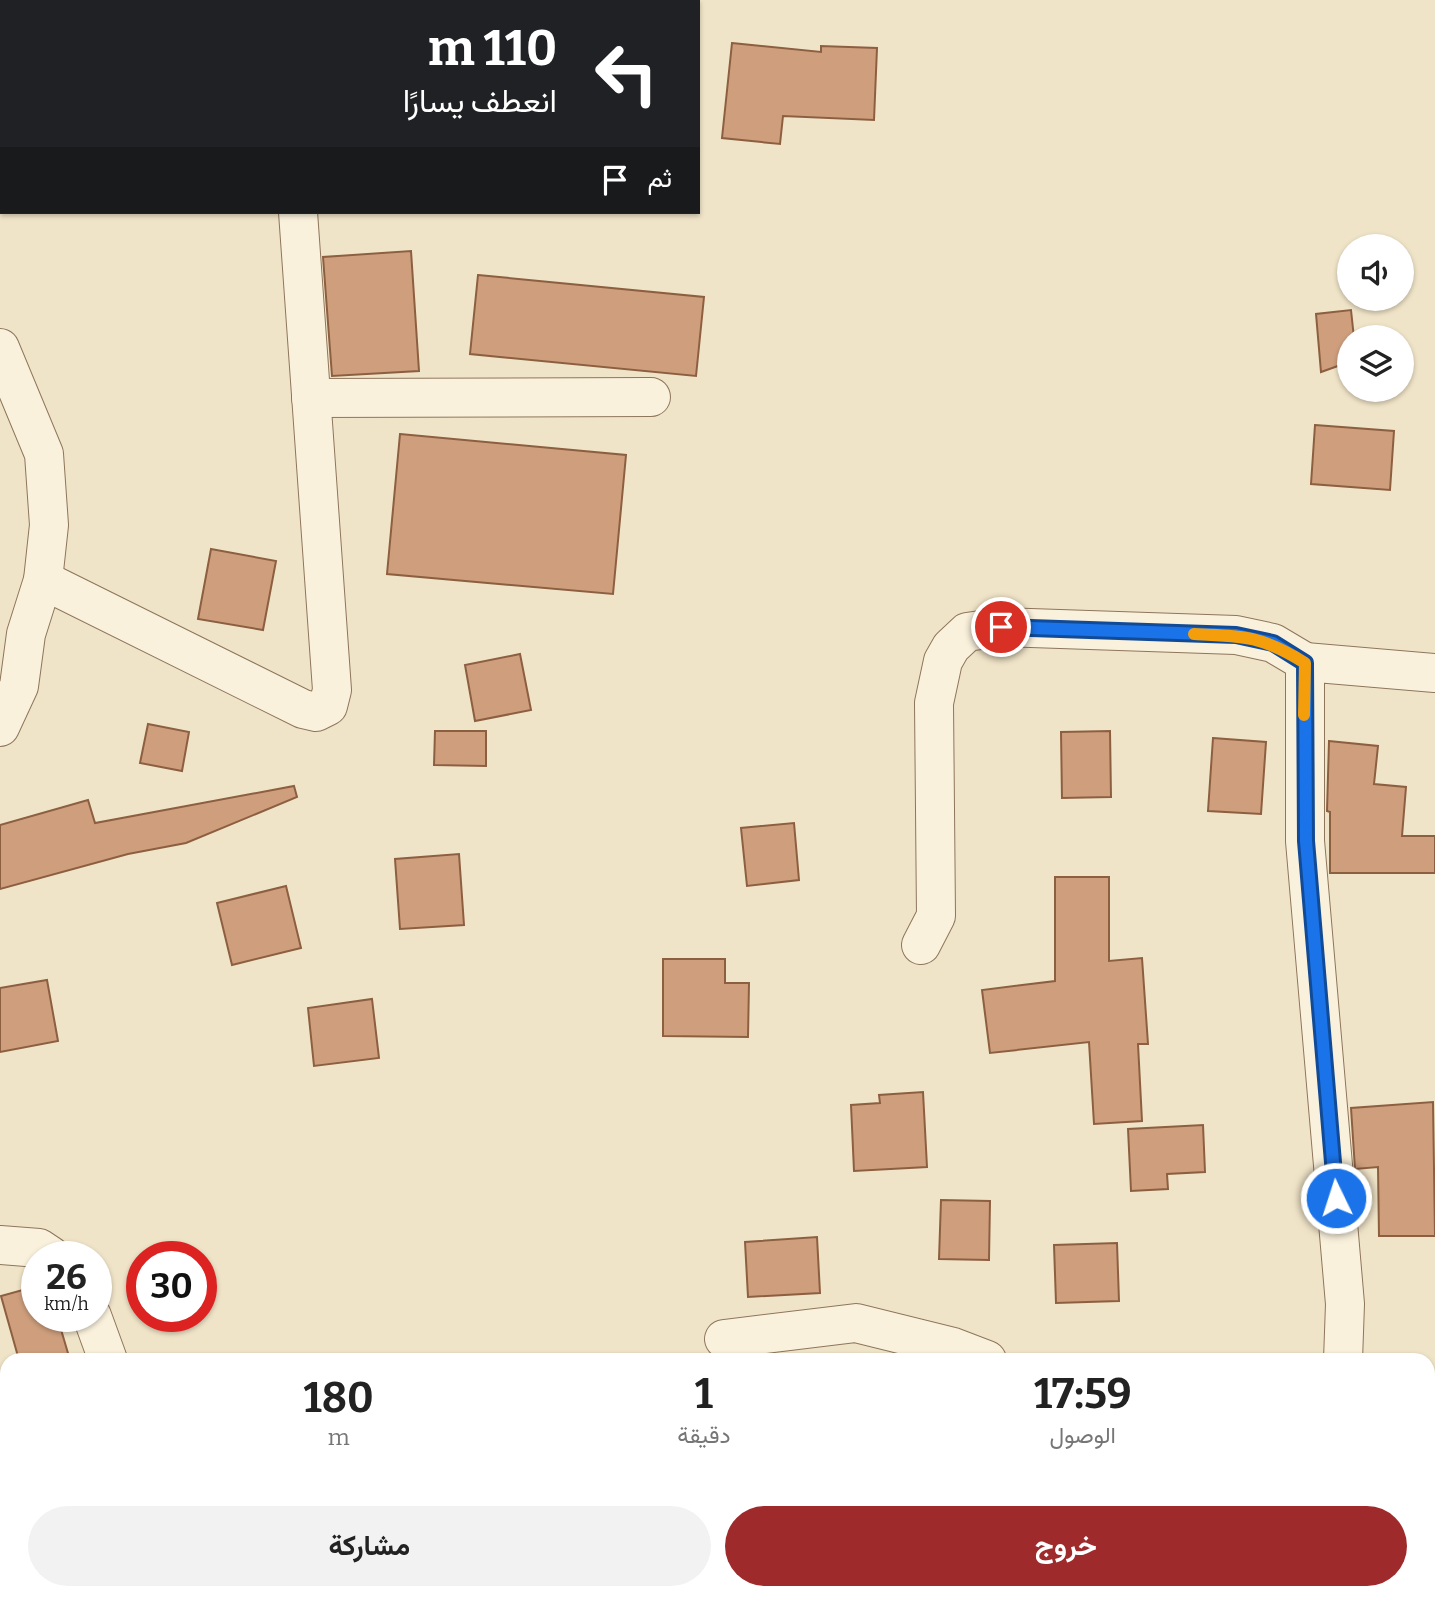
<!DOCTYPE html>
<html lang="ar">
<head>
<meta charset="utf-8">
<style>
  :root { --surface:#fff; --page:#f2f2f2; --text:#222; --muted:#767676; --accent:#9e2a2b }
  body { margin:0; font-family:Bitter,Vazirmatn,serif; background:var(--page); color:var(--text); direction:rtl; height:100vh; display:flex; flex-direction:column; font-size:26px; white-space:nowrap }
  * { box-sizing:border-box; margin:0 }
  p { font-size:23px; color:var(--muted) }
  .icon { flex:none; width:38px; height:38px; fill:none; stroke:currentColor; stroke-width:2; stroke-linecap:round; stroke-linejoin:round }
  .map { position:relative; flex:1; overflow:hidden; direction:ltr }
  .panel { position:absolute; left:0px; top:1353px; width:1435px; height:247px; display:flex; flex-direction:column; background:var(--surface); border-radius:21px 21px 0 0; box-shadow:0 2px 5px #0004; direction:rtl }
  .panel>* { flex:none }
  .banner { position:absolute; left:0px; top:0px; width:700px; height:214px; box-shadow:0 2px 5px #0004; direction:rtl; background:#202124; color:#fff; overflow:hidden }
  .tools { position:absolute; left:1337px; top:234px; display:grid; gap:14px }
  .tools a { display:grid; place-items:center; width:77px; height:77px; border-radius:50%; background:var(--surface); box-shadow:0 2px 5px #0004; font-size:35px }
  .speed { position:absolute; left:21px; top:1241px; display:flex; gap:14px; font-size:35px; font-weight:700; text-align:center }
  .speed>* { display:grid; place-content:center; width:91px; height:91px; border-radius:50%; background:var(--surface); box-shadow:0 2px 5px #0004; line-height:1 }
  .speed small { font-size:18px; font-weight:400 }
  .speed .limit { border:10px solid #d22; background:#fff; color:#111 }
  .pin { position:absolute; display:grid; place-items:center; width:60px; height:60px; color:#fff; margin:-30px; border:4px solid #fff; border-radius:50%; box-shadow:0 2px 7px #0007 }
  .me { position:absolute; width:77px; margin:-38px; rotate:356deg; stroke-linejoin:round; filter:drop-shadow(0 0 5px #0008) }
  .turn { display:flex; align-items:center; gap:24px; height:147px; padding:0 28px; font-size:32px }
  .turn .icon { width:91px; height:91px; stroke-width:2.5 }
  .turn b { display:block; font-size:49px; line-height:60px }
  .then { display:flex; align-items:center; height:66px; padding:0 28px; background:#0003; gap:14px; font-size:26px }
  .eta { display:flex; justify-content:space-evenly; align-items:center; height:119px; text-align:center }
  .eta b { font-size:42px; font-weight:700; line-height:49px }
  .primary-button { display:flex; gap:14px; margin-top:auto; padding:14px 28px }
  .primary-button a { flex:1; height:80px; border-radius:42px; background:var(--accent); color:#fff; font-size:28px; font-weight:700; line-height:80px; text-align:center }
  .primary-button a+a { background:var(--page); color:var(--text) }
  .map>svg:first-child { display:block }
  .building { fill:#cf9f7d; stroke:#8d5f41; stroke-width:2 }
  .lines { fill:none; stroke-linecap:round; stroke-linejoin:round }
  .minor-casing { stroke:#8d765c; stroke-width:40 }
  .minor { stroke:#faf1dc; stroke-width:38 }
  .route-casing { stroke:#114b97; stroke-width:18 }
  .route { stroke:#1a73e8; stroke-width:12 }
  .slow { stroke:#f59e0b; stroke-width:12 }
</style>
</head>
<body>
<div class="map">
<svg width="1435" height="1598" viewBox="0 0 1435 1598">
  <rect width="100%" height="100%" fill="#f0e4c8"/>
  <g class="building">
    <path d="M 732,43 L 821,52 L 821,46 L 877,48 L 874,120 L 783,116 L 780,144 L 722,138 Z"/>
    <path d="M 411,251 L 419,371 L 332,376 L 323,257 Z"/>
    <path d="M 478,275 L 704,297 L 696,376 L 470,354 Z"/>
    <path d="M 1351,310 L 1354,338 L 1349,338 L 1349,362 L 1321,372 L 1316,314 Z"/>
    <path d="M 1315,425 L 1394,431 L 1390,490 L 1311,484 Z"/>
    <path d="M 400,434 L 626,455 L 613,594 L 387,574 Z"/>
    <path d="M 211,549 L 276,561 L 263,630 L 198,619 Z"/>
    <path d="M 520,654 L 531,710 L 475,721 L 465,665 Z"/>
    <path d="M 148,724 L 189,732 L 182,771 L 140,763 Z"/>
    <path d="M 435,731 L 486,731 L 486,766 L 434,765 Z"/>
    <path d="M 1110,731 L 1111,797 L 1062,798 L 1061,732 Z"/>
    <path d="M 1213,738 L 1266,742 L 1261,814 L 1208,811 Z"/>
    <path d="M 1329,741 L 1378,746 L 1374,784 L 1406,787 L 1402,836 L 1435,836 L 1435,873 L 1330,873 L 1330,812 L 1327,811 Z"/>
    <path d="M 294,786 L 297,797 L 186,843 L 128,854 L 0,889 L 0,825 L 88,800 L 95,823 Z"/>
    <path d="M 794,823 L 799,880 L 747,886 L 741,828 Z"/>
    <path d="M 459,854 L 464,925 L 400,929 L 395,859 Z"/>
    <path d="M 1055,877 L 1109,877 L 1109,961 L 1142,958 L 1148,1044 L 1138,1044 L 1142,1121 L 1094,1124 L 1089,1042 L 990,1053 L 982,990 L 1055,981 Z"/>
    <path d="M 286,886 L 301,948 L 232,965 L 217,903 Z"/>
    <path d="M 663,959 L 725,959 L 725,983 L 749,983 L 748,1037 L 663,1036 Z"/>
    <path d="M 47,980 L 58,1041 L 0,1052 L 0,988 Z"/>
    <path d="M 372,999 L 379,1058 L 314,1066 L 308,1008 Z"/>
    <path d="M 923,1092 L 927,1167 L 854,1171 L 851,1105 L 880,1103 L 879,1095 Z"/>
    <path d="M 1433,1102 L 1435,1236 L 1379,1236 L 1378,1167 L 1355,1169 L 1351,1108 Z"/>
    <path d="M 1203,1125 L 1205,1172 L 1167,1174 L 1168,1189 L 1131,1191 L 1128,1129 Z"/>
    <path d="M 941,1200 L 990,1201 L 989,1260 L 939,1259 Z"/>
    <path d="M 817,1237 L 820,1293 L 748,1297 L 745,1242 Z"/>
    <path d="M 1117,1243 L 1119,1301 L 1056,1303 L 1054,1245 Z"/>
    <path d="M 37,1286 L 37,1316 L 57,1316 L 70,1360 L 19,1360 L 1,1296 Z"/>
  </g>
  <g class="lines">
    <g class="minor-casing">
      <g id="minor">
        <path d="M 0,348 L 44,454 L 49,525 L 43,580 L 26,634 L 19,686 L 0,727"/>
        <path d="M 311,398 L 651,397"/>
        <path d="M 43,580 L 303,709 L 316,712 L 328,706 L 332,690 L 298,212"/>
        <path d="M 921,945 L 936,916 L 934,703 L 943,661 L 951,647 L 967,632 L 1001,627 L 1236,635 L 1273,643 L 1305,662"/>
        <path d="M 0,1245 L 39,1248 L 51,1256"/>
        <path d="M 92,1316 L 108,1360"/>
        <path d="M 724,1339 L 856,1323 L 953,1347 L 987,1360"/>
        <path d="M 1343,1360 L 1345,1304 L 1305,841 L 1305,662 L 1435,673"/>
        <path d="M 145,1592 L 146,1598"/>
        <path d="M 1204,1598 L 1204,1592"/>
      </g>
    </g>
    <use href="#minor" class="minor"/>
  </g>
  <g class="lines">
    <g class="route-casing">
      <path id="route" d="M 1001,627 L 1236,635 L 1273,643 L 1305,663 L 1306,841 L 1336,1198"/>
    </g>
    <use href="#route" class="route"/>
    <path class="slow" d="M 1194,634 C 1244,636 1262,636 1305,663 L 1304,715"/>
  </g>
</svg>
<div class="tools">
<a><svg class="icon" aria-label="sound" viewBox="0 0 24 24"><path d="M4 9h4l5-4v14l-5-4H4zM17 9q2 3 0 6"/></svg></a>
<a><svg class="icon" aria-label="layers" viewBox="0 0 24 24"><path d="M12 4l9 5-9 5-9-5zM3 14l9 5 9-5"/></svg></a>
</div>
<div class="speed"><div>26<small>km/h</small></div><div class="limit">30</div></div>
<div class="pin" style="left:1001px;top:627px;background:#d93025"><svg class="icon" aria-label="arrive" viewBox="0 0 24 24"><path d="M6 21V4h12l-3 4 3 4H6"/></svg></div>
<svg class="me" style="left:1336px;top:1198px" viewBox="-20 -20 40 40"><circle r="17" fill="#1a73e8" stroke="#fff" stroke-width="3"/><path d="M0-11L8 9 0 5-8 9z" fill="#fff"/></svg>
<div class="banner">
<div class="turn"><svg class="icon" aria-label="left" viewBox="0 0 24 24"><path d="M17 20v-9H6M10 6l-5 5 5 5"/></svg><div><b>110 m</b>انعطف يسارًا</div></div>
<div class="then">ثم<svg class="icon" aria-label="arrive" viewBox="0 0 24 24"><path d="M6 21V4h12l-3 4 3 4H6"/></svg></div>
</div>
<section class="panel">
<div class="eta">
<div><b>17:59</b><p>الوصول</p></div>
<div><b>1</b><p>دقيقة</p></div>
<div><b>180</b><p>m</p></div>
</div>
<div class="primary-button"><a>خروج</a><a>مشاركة</a></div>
</section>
</div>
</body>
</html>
